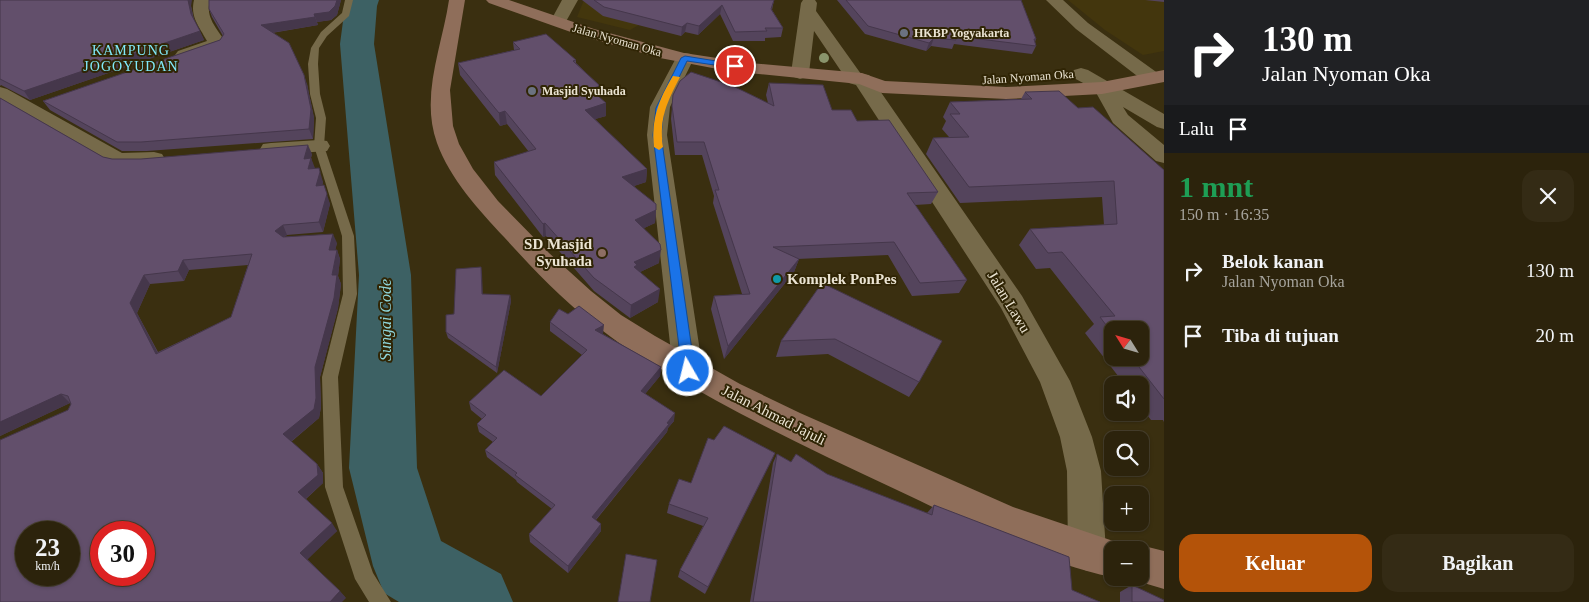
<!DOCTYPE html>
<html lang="id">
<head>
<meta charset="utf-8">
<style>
  :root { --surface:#2c230c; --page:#342b15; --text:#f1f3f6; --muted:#a6a49d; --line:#48402d; --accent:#b45309 }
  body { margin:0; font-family:Georgia,serif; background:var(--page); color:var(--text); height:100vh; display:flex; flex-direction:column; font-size:19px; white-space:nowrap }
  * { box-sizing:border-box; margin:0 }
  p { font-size:16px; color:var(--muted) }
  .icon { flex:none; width:28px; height:28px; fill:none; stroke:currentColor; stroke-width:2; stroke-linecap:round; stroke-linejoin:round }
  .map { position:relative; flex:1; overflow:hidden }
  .details { display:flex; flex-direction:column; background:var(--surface); width:425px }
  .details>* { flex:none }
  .banner { background:#202124; color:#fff; overflow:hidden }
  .needle { width:32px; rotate:307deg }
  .tools { position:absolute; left:1104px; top:321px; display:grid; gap:10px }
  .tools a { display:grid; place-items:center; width:45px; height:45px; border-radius:10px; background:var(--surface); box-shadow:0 1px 4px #0004,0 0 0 1px var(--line); font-size:25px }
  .speed { position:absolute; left:15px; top:521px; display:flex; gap:10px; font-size:25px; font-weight:700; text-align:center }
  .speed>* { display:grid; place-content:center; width:65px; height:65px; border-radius:50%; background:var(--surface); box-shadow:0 1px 4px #0004,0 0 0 1px var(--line); line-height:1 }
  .speed small { font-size:12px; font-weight:400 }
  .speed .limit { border:8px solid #d22; background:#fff; color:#111 }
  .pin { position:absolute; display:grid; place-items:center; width:42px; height:42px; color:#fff; margin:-21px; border:2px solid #fff; border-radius:50%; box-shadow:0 1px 5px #0007 }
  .me { position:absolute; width:55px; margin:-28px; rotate:352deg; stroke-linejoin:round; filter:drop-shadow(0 0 4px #0008) }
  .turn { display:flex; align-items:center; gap:18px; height:105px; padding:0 15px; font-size:22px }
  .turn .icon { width:65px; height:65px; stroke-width:2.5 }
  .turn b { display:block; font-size:35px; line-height:42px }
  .then { display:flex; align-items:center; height:48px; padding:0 15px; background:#0003; gap:10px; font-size:19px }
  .round { display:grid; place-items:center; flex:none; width:52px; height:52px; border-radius:15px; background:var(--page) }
  .head { display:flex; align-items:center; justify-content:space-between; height:85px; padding:0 15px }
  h1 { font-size:30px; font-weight:700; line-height:38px; color:#1e9e55 }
  .action { display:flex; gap:10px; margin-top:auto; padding:10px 15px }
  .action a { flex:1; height:58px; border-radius:15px; background:var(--accent); color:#fff; font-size:20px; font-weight:700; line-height:58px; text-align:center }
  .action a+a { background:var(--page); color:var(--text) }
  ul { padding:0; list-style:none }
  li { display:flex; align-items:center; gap:15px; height:65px; padding:0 15px }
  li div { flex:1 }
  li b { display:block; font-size:19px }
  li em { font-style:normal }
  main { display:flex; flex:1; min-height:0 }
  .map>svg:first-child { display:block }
  .built { fill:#43360d }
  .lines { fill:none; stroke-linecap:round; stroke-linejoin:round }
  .river { fill:#3d6164; fill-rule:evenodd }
  .lane { fill:#766a4a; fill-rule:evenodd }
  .street { fill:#766a4a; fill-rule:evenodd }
  .secondary { fill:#8f6e5a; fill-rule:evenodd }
  .tree { fill:#89946b }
  .wall { fill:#54445c; fill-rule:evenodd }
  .shaded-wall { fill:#45374b }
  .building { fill:#624f6b; stroke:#45374b; fill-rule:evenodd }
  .route { fill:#1a73e8; stroke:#114b97 }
  .slow { fill:#f59e0b }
  .worship-dot { fill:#6b7280; stroke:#302505; stroke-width:2 }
  .education-dot { fill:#8d6e63; stroke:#302505; stroke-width:2 }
  .culture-dot { fill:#0f9aa8; stroke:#302505; stroke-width:2 }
  .labels { text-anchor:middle; stroke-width:4; stroke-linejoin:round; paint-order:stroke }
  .far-poi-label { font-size:12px; font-weight:bold; fill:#ebe4d3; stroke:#302505; text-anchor:start }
  .far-street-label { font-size:12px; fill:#ebe4d3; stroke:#302505 }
  .far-neighbourhood-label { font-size:14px; letter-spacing:1px; fill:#81eafa; stroke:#302505 }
  .poi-label { font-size:15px; font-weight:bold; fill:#ebe4d3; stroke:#302505; text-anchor:end }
  .street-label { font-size:15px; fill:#ebe4d3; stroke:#302505 }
  .water-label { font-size:16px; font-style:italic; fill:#8ed5db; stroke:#302505 }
</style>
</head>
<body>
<main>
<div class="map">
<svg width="1164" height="602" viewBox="0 0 1164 602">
  <rect width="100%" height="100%" fill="#3a2f10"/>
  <g class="built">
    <path d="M 584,0 L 682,0 L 630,30 L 577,17 Z"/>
    <path d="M 1068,0 L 1164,0 L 1164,51 L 1143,55 L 1105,30 Z"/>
  </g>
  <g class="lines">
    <path class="river" d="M 349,0 L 379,0 L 377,6 L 374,44 L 411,275 L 417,468 L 441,541 L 501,574 L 513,602 L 399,602 L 384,593 L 373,566 L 349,468 L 359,275 L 340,44 L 345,6 Z"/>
    <path class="lane" d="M 345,0 L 353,0 L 349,16 L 327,36 L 319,48 L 318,64 L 320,94 L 326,118 L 324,146 L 354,236 L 357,294 L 338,377 L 343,487 L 373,573 L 391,602 L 369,602 L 355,579 L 325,487 L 322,377 L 343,294 L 342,236 L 314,146 L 316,118 L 310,94 L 308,64 L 311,48 L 321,32 L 342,13 Z"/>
    <g class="street">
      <path d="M 194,0 L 210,0 C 205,18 217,28 226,43 L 223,47 L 184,60 L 178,59 L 175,55 L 178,51 L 207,41 C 199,26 190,17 194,0 Z"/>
      <path d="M 562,0 L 578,0 L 564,25 L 552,25 L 550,22 Z"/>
      <path d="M 803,0 L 815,0 L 817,3 L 816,11 L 861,74 L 869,75 L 1022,296 L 1070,381 L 1092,437 L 1101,471 L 1106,552 L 1100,565 L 1087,571 L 1074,565 L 1068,552 L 1067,471 L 1060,437 L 1040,382 L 1001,308 L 856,85 L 849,83 L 814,31 L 809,73 L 806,77 L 800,79 L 794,77 L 791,73 L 801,3 Z"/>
      <path d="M 1046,0 L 1063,0 L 1088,23 L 1159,74 L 1161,78 L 1159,82 L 1152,84 L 1145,82 L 1076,29 Z"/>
      <path d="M 685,53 L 691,54 L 694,58 L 670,107 L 667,135 L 703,371 L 699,380 L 688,383 L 677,380 L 673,371 L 647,135 L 650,107 L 676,58 L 679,54 Z"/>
      <path d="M 1081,68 L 1088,70 L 1164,114 L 1164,129 L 1157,127 L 1123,107 L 1128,115 L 1164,145 L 1164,163 L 1156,161 L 1113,123 L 1094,89 L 1074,78 L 1072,74 L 1074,70 Z"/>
      <path d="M 0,87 L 7,89 L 122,153 L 154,152 L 162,154 L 165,159 L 162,164 C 146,167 126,168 110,165 L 0,101 Z"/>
      <path d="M 319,140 L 327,141 L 330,146 L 327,151 L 271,155 L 263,154 L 260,149 L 263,144 L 271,143 Z"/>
    </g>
    <g class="secondary">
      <path d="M 449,0 L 465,0 L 450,90 L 453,126 L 459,144 L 473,169 L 498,201 L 549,253 L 591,291 L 621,315 L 655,336 L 740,384 L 800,413 L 1013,507 L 1125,545 L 1128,550 L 1112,550 L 1112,577 C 1039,562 965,522 897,490 C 819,454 742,417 668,373 C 646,360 623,347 603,331 C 566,304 535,271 504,237 C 479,210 450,179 437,143 C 420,96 442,47 449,0 Z"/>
      <path d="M 486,0 L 509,0 L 594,29 L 684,53 L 750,63 L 862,73 L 885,81 L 1006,87 L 1102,82 L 1164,70 L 1164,82 L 1102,94 L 1006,99 L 882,93 L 859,84 L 728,71 L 660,58 L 582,36 L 489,3 Z"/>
      <path d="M 1140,545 L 1164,551 L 1164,589 L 1127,578 L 1140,578 L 1140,550 L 1128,550 Z"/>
    </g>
  </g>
  <circle class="tree" cx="824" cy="58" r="5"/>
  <g class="wall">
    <path d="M 0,0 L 191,6 L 194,19 L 204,40 L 30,100 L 1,85 L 0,86 Z"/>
    <path d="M 209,0 L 341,0 L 337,15 L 331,20 L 317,22 L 318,25 L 272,33 L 307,84 L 314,118 L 313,139 L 147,151 L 122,151 L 50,110 L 43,101 L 220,40 L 223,36 L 212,17 L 209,9 Z"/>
    <path d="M 582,0 L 774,0 L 772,10 L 783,28 L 781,37 L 765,38 L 765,41 L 733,41 L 720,14 L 698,35 L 685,32 L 681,36 L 603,16 Z"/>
    <path d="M 837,0 L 1021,0 L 1036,39 L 1035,42 L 1036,46 L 1032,54 L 954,44 L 952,49 L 931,46 L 926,51 L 865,34 Z"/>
    <path d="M 1145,0 L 1164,0 L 1164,2 Z"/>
    <path d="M 513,42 L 576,60 L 576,63 L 600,86 L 600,98 L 606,116 L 595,119 L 647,169 L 646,182 L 634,186 L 656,210 L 655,223 L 644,228 L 659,263 L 640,272 L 658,302 L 630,318 L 594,291 L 546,236 L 543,237 L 495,175 L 494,162 L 529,152 L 507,124 L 500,126 L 460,75 L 458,63 L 514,50 Z"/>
    <path d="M 769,83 L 857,121 L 938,192 L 931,204 L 915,205 L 967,280 L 959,293 L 912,296 L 888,255 L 797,259 L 799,259 L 794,272 L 724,359 L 711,309 L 714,296 L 742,294 L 713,203 L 714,196 L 702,155 L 675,155 L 671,119 L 673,95 L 768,103 L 766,95 Z"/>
    <path d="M 1025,92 L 1078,108 L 1164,170 L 1164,422 L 1163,420 L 1151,420 L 1140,406 L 1140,385 L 1125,385 L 1085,333 L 1094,324 L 1050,268 L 1036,269 L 1019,245 L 1030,229 L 1104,225 L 1102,197 L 960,203 L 926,154 L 933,138 L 949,137 L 942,129 L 946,121 L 943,117 L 950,102 L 1021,99 ZM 1112,330 L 1140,358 L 1112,358 Z"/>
    <path d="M 0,98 L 103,157 L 112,159 L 141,159 L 312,154 L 311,158 L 314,168 L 323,182 L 322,186 L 330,204 L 323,232 L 287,235 L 284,237 L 337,243 L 335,250 L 337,250 L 340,259 L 338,276 L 341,284 L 338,308 L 320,377 L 321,407 L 319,418 L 291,442 L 317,464 L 323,473 L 323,483 L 306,499 L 337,531 L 307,559 L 346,598 L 68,410 L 71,404 L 70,403 L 0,436 ZM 248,265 L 231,317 L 158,352 L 137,313 L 150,284 L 184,281 L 189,270 Z"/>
    <path d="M 482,273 L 482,294 L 510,295 L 511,301 L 497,373 L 448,338 L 446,332 L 454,314 Z"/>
    <path d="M 822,283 L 919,382 L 909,397 L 828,354 L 776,357 L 781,341 Z"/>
    <path d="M 550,322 L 603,334 L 661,367 L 660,376 L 645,394 L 674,421 L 668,428 L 667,432 L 596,520 L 601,531 L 568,573 L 530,542 L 529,534 L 552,509 L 517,482 L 516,480 L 487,457 L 485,450 L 493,442 L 479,432 L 477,424 L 482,419 L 471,410 L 469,402 L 541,396 L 582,355 L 550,331 Z"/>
    <path d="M 714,440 L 775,453 L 705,594 L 678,577 L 680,570 L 703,526 L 667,513 L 669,504 L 691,483 Z"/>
    <path d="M 777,454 L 791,462 L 927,513 L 934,505 L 1072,590 L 1100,602 L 750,602 L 773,463 Z"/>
    <path d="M 1132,585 L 1164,602 L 1120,602 L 1120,592 Z"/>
  </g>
  <g class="shaded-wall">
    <path d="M 188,0 L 192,0 L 191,6 L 194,22 L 191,14 Z"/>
    <path d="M 337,0 L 341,0 L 337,15 L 331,20 L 317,22 L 314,14 Z"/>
    <path d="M 722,5 L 720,14 L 698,35 L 699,26 Z"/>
    <path d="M 315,17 L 318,25 L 264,34 L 261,25 Z"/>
    <path d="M 687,23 L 685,32 L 681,36 L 682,27 Z"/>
    <path d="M 200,31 L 204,40 L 30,100 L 24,91 Z"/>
    <path d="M 934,38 L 931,46 L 926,51 L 929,43 Z"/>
    <path d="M 304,75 L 307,84 L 314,118 L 313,139 L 309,129 Z"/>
    <path d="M 600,86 L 600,99 L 590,89 Z"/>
    <path d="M 606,103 L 606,116 L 585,122 L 585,110 Z"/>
    <path d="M 505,111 L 507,124 L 500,126 L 499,113 Z"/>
    <path d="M 308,145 L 312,154 L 308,168 L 304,159 Z"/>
    <path d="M 311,158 L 315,168 L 312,178 L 308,169 Z"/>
    <path d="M 319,168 L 323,182 L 320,196 L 316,186 Z"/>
    <path d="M 647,169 L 646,182 L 622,190 L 622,177 Z"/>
    <path d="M 324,185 L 330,204 L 323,232 L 319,222 Z"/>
    <path d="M 656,210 L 655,223 L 634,233 L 635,220 Z"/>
    <path d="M 545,223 L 546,236 L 543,237 L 543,224 Z"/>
    <path d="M 283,225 L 287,235 L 279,240 L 275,231 Z"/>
    <path d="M 333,234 L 337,243 L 333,260 L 329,250 Z"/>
    <path d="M 337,250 L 340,259 L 338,276 L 341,284 L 338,308 L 320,377 L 321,407 L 319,418 L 289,443 L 283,434 L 315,367 Z"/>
    <path d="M 661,250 L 659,263 L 636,274 L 634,262 Z"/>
    <path d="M 799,259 L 794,272 L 724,359 L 728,346 Z"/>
    <path d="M 183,260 L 189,270 L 184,281 L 178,271 Z"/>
    <path d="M 481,267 L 482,273 L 483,300 L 482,294 Z"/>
    <path d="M 144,275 L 150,284 L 137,313 L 163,363 L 156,354 L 130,303 Z"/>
    <path d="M 660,289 L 658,302 L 630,318 L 631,305 Z"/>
    <path d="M 510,295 L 511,301 L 497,373 L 496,367 Z"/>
    <path d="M 604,325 L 603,334 L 595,338 L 595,330 Z"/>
    <path d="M 661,367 L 660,376 L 640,400 L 641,391 Z"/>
    <path d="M 61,394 L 70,403 L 0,436 L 0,422 Z"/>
    <path d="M 675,413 L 674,421 L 668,428 L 667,432 L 592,524 L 592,517 Z"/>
    <path d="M 775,453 L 771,462 L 705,594 L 708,587 Z"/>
    <path d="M 317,464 L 323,473 L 323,483 L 304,500 L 298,492 Z"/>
    <path d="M 332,523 L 337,531 L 307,560 L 300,553 Z"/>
    <path d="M 601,524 L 601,531 L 568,573 L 568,566 Z"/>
    <path d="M 340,591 L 346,598 L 342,602 L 330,602 Z"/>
  </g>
  <g class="building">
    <path d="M 0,0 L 188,0 L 191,14 L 200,31 L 24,91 L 0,79 Z"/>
    <path d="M 209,0 L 337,0 L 335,6 L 329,12 L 314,14 L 315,17 L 261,25 L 289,43 L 304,75 L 311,109 L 309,129 L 141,142 L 117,142 L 43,101 L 220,40 L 224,34 L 209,9 Z"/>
    <path d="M 594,0 L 774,0 L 771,9 L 783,28 L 765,28 L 767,31 L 735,32 L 722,5 L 699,26 L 687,23 L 682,27 L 604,7 Z"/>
    <path d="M 846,0 L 1021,0 L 1036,39 L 1034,39 L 1036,46 L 955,36 L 956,40 L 934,38 L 929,43 L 868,26 Z"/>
    <path d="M 546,34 L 576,60 L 573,61 L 600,86 L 590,89 L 606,103 L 585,110 L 647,169 L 622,177 L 656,204 L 656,210 L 635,220 L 660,244 L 661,250 L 634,262 L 637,265 L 634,267 L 660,289 L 631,305 L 594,278 L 545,223 L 543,224 L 494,162 L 536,149 L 505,111 L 499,113 L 458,63 L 520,49 L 513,42 Z"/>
    <path d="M 691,72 L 733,86 L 774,106 L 769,83 L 823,85 L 832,110 L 851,110 L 857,121 L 889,120 L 938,192 L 907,193 L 967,280 L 920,283 L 894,242 L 773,247 L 799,259 L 728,346 L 714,296 L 750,294 L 715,190 L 719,190 L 704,142 L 677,142 L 672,106 L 673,95 L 680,81 Z"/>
    <path d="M 1059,91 L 1078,108 L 1093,107 L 1164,170 L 1164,399 L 1132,358 L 1140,358 L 1140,330 L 1112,330 L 1112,333 L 1100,317 L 1115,316 L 1062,252 L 1048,253 L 1030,229 L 1117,224 L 1114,181 L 969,187 L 933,138 L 969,137 L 950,114 L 960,114 L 950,102 L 1032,99 L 1025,92 Z"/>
    <path d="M 0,98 L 103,157 L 112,159 L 141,159 L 308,145 L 304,159 L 311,158 L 308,169 L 319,168 L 320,172 L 316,186 L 324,185 L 327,194 L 319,222 L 283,225 L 275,231 L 283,237 L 333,234 L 329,250 L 337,250 L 332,275 L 337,275 L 334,298 L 315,367 L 316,398 L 314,409 L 283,434 L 317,464 L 318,475 L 298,492 L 332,523 L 300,553 L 340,591 L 330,602 L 0,602 L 0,440 L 68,410 L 71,404 L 68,396 L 61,394 L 0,422 ZM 252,254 L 231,317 L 156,354 L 130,303 L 144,275 L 178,271 L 183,260 ZM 26,532 L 69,532 L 69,575 L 26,575 ZM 101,532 L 144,532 L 144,575 L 101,575 Z"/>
    <path d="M 481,267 L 482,294 L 510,295 L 496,367 L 446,332 L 446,315 L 454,314 L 456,269 Z"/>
    <path d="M 822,283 L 942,341 L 919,382 L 835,339 L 781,341 Z"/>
    <path d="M 579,306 L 604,325 L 595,330 L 661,367 L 641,391 L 675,413 L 667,423 L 669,424 L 592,517 L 601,524 L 568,566 L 529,534 L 555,505 L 515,475 L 517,473 L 485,450 L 497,438 L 477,424 L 486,415 L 469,402 L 504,370 L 541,396 L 587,350 L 550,322 L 559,309 L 568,314 Z"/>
    <path d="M 724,426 L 775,453 L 708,587 L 680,570 L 708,518 L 669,504 L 679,479 L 691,483 L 708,438 L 714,440 Z"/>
    <path d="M 777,454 L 791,462 L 796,454 L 827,474 L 932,515 L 934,505 L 1069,557 L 1072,590 L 1100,602 L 753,602 Z"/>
    <path d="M 626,554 L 657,560 L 650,602 L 618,602 Z"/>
    <path d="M 1132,585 L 1164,600 L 1164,602 L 1132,602 Z"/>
  </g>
  <path class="route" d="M 685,56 L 735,64 L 739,66 L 735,68 L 687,61 L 664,108 L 661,135 L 695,371 L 693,374 L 684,374 L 682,371 L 653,135 L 656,108 L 681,58 Z"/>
  <path class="slow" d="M 673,76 L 680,77 C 667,103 659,117 663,147 L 659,150 L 654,147 C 651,119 659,99 673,76 Z"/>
  <g class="worship-dot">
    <circle cx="904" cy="33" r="5"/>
    <circle cx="532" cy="91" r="5"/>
  </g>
  <circle class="education-dot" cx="602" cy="253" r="5"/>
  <circle class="culture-dot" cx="777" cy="279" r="5"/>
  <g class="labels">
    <g class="far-poi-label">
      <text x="914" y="37">HKBP Yogyakarta</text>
      <text x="542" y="95">Masjid Syuhada</text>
    </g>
    <g class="far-street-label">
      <text transform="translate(617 40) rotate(16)" y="4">Jalan Nyoman Oka</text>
      <text transform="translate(1028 77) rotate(-4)" y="4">Jalan Nyoman Oka</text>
    </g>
    <g class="far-neighbourhood-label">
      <text x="131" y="55">KAMPUNG<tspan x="131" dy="16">JOGOYUDAN</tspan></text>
    </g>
    <g class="poi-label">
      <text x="592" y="249">SD Masjid<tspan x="592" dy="17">Syuhada</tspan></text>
      <text x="787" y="284" text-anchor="start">Komplek PonPes</text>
    </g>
    <g class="street-label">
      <text transform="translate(1009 302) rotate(59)" y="5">Jalan Lawu</text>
      <text transform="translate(774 415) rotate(27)" y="5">Jalan Ahmad Jajuli</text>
    </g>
    <g class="water-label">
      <text transform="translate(385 320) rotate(-90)" y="6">Sungai Code</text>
    </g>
  </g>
</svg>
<div class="tools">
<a><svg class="needle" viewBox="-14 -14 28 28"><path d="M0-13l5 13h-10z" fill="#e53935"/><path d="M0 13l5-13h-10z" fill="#a6a49d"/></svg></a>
<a><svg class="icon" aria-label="sound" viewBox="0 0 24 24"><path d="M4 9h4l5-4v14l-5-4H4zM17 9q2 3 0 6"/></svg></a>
<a><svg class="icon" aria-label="search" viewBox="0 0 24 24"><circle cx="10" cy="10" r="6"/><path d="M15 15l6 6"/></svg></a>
<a>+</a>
<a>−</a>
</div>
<div class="speed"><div>23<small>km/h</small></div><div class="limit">30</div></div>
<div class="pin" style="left:735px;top:66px;background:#d93025"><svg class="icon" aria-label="arrive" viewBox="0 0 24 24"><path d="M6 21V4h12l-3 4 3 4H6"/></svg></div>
<svg class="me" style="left:688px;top:371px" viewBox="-20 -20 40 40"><circle r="17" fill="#1a73e8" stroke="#fff" stroke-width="3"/><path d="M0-11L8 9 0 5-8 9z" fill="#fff"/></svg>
</div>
<section class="details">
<div class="banner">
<div class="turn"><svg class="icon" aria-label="right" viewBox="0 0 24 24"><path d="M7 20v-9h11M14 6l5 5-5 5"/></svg><div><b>130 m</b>Jalan Nyoman Oka</div></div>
<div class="then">Lalu<svg class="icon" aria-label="arrive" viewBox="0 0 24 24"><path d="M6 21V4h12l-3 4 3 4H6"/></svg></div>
</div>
<div class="head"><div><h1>1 mnt</h1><p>150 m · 16:35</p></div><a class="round"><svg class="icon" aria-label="close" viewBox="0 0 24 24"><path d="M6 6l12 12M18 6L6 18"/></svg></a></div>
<ul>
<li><svg class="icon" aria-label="right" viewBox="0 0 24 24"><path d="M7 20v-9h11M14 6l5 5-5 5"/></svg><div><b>Belok kanan</b><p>Jalan Nyoman Oka</p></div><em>130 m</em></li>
<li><svg class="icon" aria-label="arrive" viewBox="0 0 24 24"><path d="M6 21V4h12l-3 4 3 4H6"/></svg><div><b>Tiba di tujuan</b></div><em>20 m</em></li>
</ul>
<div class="action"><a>Keluar</a><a>Bagikan</a></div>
</section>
</main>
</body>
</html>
